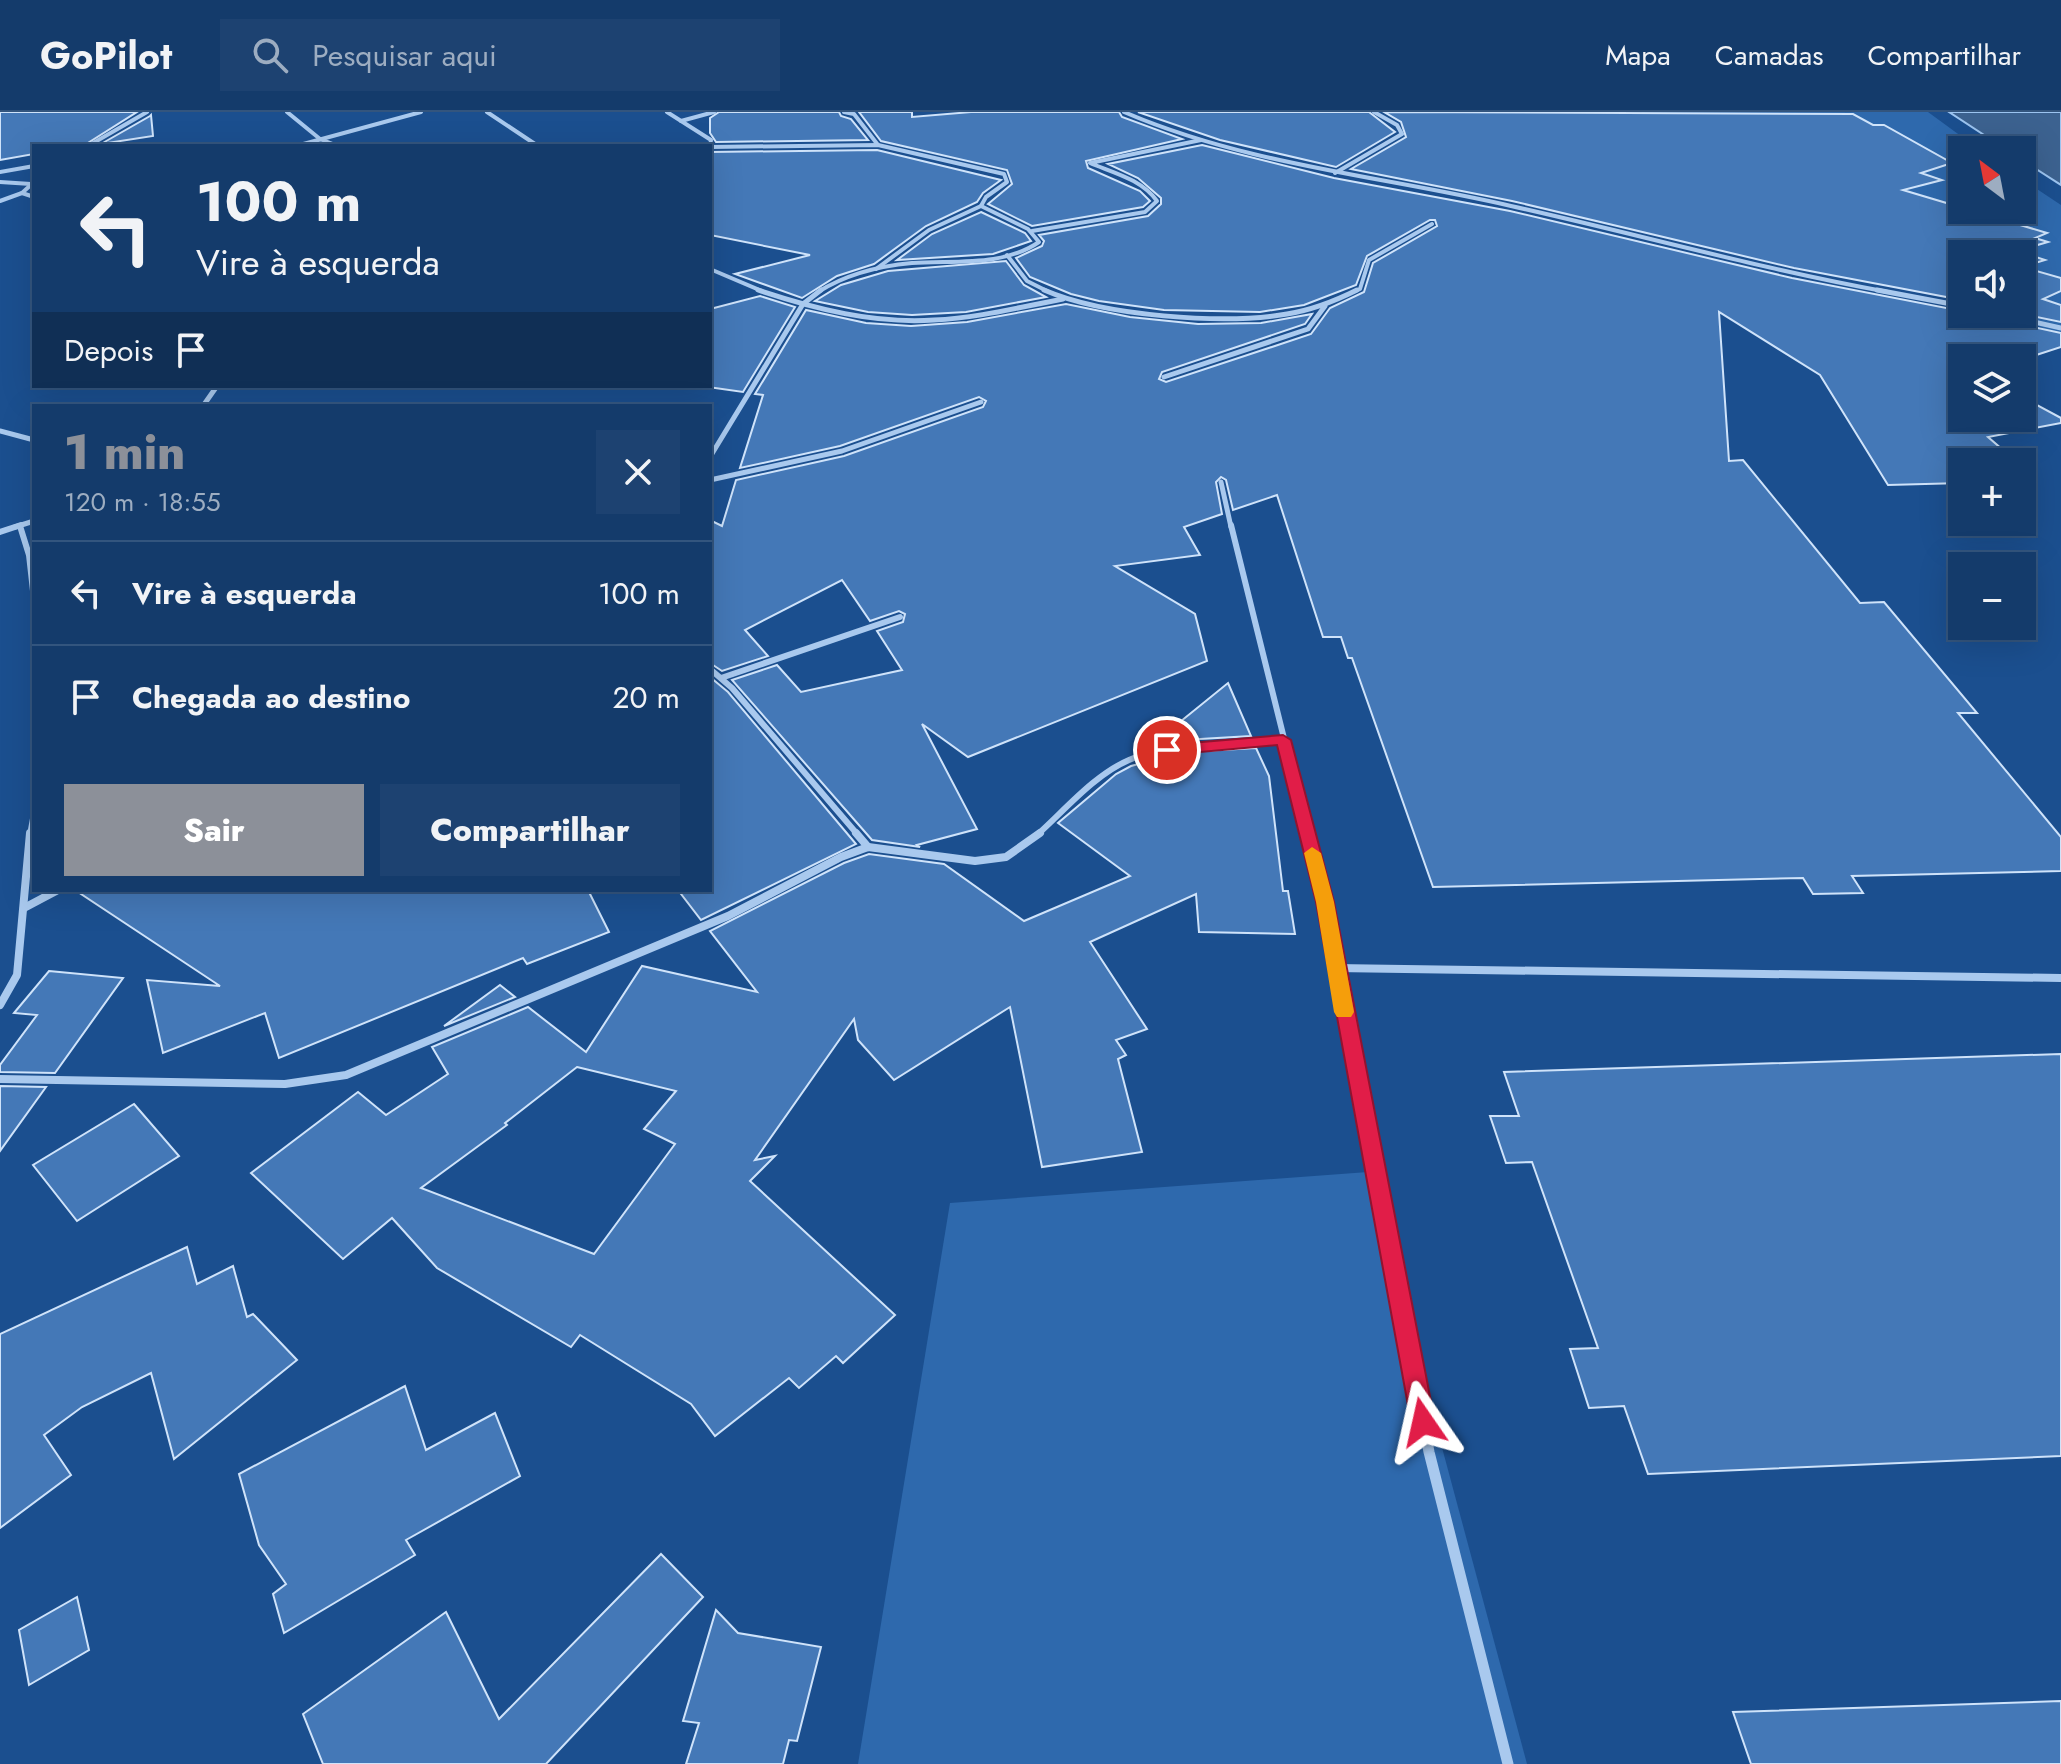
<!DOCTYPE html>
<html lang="pt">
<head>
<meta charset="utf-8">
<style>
  :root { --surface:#143b6b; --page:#1d4271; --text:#f1f3f6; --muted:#9dadc1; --line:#33557e; --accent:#8c9099 }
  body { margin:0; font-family:Jost,sans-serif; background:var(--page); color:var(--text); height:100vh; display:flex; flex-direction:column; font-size:30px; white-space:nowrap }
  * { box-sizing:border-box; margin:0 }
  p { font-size:26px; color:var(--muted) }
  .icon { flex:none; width:44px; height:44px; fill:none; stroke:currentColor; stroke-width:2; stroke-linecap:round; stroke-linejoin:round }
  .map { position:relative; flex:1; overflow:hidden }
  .sheet { position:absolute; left:32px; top:292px; width:680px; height:488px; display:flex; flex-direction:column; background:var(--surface); border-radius:0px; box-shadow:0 8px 32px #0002,0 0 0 2px var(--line) }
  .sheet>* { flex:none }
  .guide { position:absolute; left:32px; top:32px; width:680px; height:244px; border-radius:0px; box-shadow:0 8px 32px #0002,0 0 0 2px var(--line); background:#143b6b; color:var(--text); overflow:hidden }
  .needle { width:52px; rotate:328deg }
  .tools { position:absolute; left:1948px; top:24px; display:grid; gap:16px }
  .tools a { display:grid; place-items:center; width:88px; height:88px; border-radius:0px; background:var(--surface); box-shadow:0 8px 32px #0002,0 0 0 2px var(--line); font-size:40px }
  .pin { position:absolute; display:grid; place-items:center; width:68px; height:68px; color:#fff; margin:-34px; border:4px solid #fff; border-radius:50%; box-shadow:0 2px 8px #0007 }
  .me { position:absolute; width:88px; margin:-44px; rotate:349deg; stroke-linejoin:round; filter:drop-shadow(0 0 6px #0008) }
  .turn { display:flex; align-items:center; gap:28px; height:168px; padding:0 32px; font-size:36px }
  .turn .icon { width:104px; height:104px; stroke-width:2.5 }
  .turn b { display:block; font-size:56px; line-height:68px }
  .then { display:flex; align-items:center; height:76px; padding:0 32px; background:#0003; gap:16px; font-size:30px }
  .round { display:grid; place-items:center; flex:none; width:84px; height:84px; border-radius:0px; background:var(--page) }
  .head { display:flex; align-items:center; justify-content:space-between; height:136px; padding:0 32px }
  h1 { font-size:48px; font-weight:800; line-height:60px; color:var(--accent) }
  .action { display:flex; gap:16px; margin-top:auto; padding:16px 32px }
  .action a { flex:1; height:92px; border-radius:0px; background:var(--accent); color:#fff; font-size:32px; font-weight:800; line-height:92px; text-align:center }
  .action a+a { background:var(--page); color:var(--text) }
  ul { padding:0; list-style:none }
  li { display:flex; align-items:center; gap:24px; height:104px; padding:0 32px; border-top:2px solid var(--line) }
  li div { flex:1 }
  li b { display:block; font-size:30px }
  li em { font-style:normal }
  header { display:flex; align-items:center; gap:48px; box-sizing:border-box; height:112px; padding:0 40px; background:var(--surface); border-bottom:2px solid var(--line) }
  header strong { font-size:38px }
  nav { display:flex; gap:44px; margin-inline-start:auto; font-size:28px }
  .search { width:560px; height:72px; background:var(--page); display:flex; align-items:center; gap:20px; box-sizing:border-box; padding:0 28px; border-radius:0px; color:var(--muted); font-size:30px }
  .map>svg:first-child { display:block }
  .green { fill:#2e69ad }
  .water { fill:#3c6290; stroke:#9cc4f0; stroke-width:2 }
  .building { fill:#4478b7; stroke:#cfe3fa; stroke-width:2; fill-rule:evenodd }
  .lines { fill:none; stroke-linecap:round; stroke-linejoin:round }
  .street-far4 { stroke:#a9c9ee; stroke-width:4 }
  .street-far3 { stroke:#a9c9ee; stroke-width:5 }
  .street-far2 { stroke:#a9c9ee; stroke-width:6 }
  .street-far1 { stroke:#a9c9ee; stroke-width:8 }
  .street { stroke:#a9c9ee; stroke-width:11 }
  .route { fill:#e11d48; stroke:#92132f; stroke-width:2 }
  .slow { fill:#f59e0b }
</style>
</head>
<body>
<header>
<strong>GoPilot</strong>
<div class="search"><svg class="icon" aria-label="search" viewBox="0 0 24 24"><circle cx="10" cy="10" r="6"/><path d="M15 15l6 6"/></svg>Pesquisar aqui</div>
<nav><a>Mapa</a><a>Camadas</a><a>Compartilhar</a></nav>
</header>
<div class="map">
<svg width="2061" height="1652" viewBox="0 0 2061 1652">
  <rect width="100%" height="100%" fill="#1b4f8f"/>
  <g class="green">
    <path d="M 1641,0 L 1928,0 L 1980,38 L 1962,38 L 1962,98 L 2022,98 L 2022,67 L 2061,93 L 2061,226 L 2016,202 L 2022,202 L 2022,142 L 1962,142 L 1665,21 Z"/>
    <path d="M 1368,1060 L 1527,1652 L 858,1652 L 950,1091 Z"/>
  </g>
  <path class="water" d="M 1949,0 L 2061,0 L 2061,73 L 2022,48 L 2022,38 L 2007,38 Z"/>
  <g class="building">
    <path d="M 0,0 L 137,0 L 83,34 L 34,34 L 34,42 L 0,48 Z"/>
    <path d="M 719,0 L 839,0 L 841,4 L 851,7 L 868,28 L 716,30 L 710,21 L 710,6 Z"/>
    <path d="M 859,0 L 912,0 L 912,5 L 971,0 L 1119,0 L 1122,5 L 1182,27 L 1086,49 L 1088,56 L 1140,79 L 1150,89 L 1143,95 L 1032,114 L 988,92 L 1012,72 L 1007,58 L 881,29 Z"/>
    <path d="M 1138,0 L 1369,0 L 1395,20 L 1336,55 L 1220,28 Z"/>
    <path d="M 1384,0 L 1853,2 L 1873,13 L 1884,13 L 1952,51 L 1921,61 L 1942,68 L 1903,78 L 2047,121 L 2035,126 L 2048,130 L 2017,139 L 2045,148 L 2022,155 L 2061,166 L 2061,179 L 2043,187 L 2061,193 L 2061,210 L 2022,202 L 2022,142 L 1962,142 L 1962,188 L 1794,156 L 1512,89 L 1351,57 L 1406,25 L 1401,10 Z"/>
    <path d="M 151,3 L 153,24 L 101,32 L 150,4 Z"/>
    <path d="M 1202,33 L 1334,66 L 1510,99 L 1792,166 L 1962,199 L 1962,202 L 1993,202 L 1997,207 L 2061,221 L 2061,235 L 2027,246 L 1962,246 L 1962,306 L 2022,306 L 2022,285 L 2061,306 L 2061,311 L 1988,325 L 2017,350 L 1962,350 L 1962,371 L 1888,373 L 1820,263 L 1719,200 L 1729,349 L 1743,348 L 1860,491 L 1884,490 L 1977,601 L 1958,601 L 2061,725 L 2061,759 L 1852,764 L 1863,781 L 1813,782 L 1803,766 L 1433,775 L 1352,546 L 1348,546 L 1341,525 L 1323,525 L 1277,383 L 1233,398 L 1226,368 L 1221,365 L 1216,370 L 1222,402 L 1184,415 L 1200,443 L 1115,454 L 1195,502 L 1207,549 L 968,645 L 922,612 L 977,717 L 917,733 L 920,735 L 872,728 L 732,568 L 777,553 L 801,580 L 902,558 L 877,519 L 903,510 L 905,502 L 899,499 L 870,509 L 842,468 L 745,518 L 768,544 L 722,559 L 710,551 L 710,408 L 722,414 L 736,368 L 844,344 L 983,295 L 986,289 L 979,285 L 840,334 L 740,356 L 763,283 L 755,282 L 806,198 L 866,211 L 911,214 L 967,210 L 1066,192 L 1130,205 L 1198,212 L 1261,211 L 1312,202 L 1305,212 L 1162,260 L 1159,267 L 1166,270 L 1311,222 L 1330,196 L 1364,180 L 1373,151 L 1437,114 L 1435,108 L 1430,108 L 1367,144 L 1356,173 L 1304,193 L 1260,200 L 1164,198 L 1099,189 L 1071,182 L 1030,165 L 1016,146 L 1042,134 L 1044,129 L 1039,123 L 1148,104 L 1161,92 L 1161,86 L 1138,66 L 1108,52 Z"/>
    <path d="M 877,38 L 1001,68 L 983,81 L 977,90 L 926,114 L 874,152 L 837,164 L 802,186 L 735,162 L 810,143 L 710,123 L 710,40 Z"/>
    <path d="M 981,100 L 1025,121 L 1031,129 L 993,142 L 897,148 L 932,122 Z"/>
    <path d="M 1006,149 L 1024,173 L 1046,185 L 966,200 L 912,203 L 868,200 L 815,189 L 841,173 L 888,159 Z"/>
    <path d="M 760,184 L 795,195 L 743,280 L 701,274 L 710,274 L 710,197 Z"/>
    <path d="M 710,565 L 728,580 L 856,732 L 701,808 L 678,778 L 710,778 Z"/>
    <path d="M 1228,571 L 1251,624 L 1183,628 L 1149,635 Z"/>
    <path d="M 1256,636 L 1269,664 L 1283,779 L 1288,779 L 1295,822 L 1199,820 L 1196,782 L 1090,830 L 1147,917 L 1116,928 L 1126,943 L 1118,947 L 1142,1040 L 1042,1055 L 1010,895 L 894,968 L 858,928 L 854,907 L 755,1048 L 775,1044 L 750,1069 L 895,1203 L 843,1251 L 836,1244 L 799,1276 L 789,1266 L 715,1324 L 691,1292 L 580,1223 L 571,1235 L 437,1156 L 392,1106 L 343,1147 L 251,1061 L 358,980 L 386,1003 L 448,962 L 432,935 L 528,895 L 586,940 L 642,854 L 757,880 L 710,819 L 844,751 L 869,742 L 944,752 L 1024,809 L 1130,764 L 1058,711 L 1116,662 L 1131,654 L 1185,640 ZM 577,955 L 676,979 L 644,1017 L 675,1032 L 594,1142 L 421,1076 L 507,1013 L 505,1011 Z"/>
    <path d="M 75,778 L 588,778 L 609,820 L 527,852 L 523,846 L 279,946 L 265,901 L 163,941 L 147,868 L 220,874 Z"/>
    <path d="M 49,859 L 123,866 L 55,961 L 0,960 L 0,953 L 37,903 L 14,901 Z"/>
    <path d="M 500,873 L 515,885 L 444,914 Z"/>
    <path d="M 2061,942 L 2061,1344 L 1648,1362 L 1624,1294 L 1589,1296 L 1570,1237 L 1598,1236 L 1532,1050 L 1506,1051 L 1490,1004 L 1519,1004 L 1504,960 Z"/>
    <path d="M 0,974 L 46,975 L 0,1039 Z"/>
    <path d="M 134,992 L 179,1044 L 77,1109 L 33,1053 Z"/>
    <path d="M 187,1135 L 197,1172 L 233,1154 L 247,1205 L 253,1202 L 297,1248 L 174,1347 L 151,1261 L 82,1295 L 44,1323 L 71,1363 L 0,1416 L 0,1222 Z"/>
    <path d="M 405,1274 L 426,1338 L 495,1301 L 520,1364 L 406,1428 L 415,1443 L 284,1521 L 273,1482 L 286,1472 L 259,1433 L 239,1362 Z"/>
    <path d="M 661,1442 L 703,1485 L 546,1652 L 323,1652 L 303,1602 L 446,1500 L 499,1607 Z"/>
    <path d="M 77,1485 L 89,1538 L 29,1573 L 19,1518 Z"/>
    <path d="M 716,1498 L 738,1521 L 821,1535 L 797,1629 L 789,1628 L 783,1652 L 686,1652 L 699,1611 L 683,1609 Z"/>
    <path d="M 2061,1589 L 2061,1652 L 1751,1652 L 1733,1600 Z"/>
  </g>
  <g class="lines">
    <g class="street-far4">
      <path d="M 287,0 L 320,27 L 338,34"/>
      <path d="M 487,0 L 538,34"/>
      <path d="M 667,0 L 711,28 L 710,34"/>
      <path d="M 844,0 L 854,2 L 878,33"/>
      <path d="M 1124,0 C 1247,53 1382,64 1511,94 C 1637,122 1761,157 1888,180"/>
      <path d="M 681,9 L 714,0"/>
      <path d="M 88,34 L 147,0"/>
      <path d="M 296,34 L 421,0"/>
      <path d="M 710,35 L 878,33 L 1004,62 L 1007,70 L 986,85 L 981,94 L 1028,117 L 1039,130 C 1003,155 954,148 912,151 C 879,154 845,163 818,180"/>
      <path d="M 0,60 L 34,54"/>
      <path d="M 1335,61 L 1402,22 L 1397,13 L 1374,0"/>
      <path d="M 0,70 L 31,72"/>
      <path d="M 22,81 L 34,85"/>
      <path d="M 0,89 L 22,81 L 34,70"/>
      <path d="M 1032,119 L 1145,100 L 1157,89 C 1141,67 1114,61 1090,51 L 1201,28"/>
      <path d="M 1007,143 L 1027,169 L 1049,180"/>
      <path d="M 710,157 L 764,180"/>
      <path d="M 876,157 L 929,118 L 981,94"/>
      <path d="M 1353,180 L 1360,177 L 1369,148 L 1432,112"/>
    </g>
    <g class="street-far3">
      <path d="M 758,178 C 815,197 874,212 934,208 C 978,206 1020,195 1063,187"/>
      <path d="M 1044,178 C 1104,204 1223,213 1287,202 C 1312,198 1335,189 1357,178"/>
      <path d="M 1877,178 L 1962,194"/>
      <path d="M 1998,202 L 2061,216"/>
      <path d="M 1164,265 L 1308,217 L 1325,194"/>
      <path d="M 203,294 L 217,274"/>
      <path d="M 0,319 L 34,328"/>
      <path d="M 710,345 L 803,192 L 821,178"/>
      <path d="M 710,368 L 842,339 L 981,290"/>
      <path d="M 1221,370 L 1231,415"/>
      <path d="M 15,415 L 34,409"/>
    </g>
    <g class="street-far2">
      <path d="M 1231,413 L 1308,723"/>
      <path d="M 20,414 L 29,443 L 34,488"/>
      <path d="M 0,420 L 21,413"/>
      <path d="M 710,557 L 732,576 L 858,723"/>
      <path d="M 721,566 L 900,505"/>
      <path d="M 30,723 L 34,701"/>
      <path d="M 1037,723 C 1065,698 1094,663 1129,648 C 1171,629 1237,632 1283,628"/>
    </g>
    <g class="street-far1">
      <path d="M 856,721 L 868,735"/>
      <path d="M 1307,721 L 1325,790 L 1388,1126"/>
      <path d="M 24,796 L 58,778"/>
      <path d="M 1335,856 L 2061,866"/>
      <path d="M 0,893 L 17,863 L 30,721"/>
      <path d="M 0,967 L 285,972 L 346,963 L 728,804 L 841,745 L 868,735 L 975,749 L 1006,745 L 1040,721"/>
    </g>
    <path class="street" d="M 1388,1124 L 1429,1340 L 1508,1652"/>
  </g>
  <path class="route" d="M 1283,623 L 1291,628 L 1334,790 L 1435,1310 L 1432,1319 L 1423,1322 L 1415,1319 L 1411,1310 L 1316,790 L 1277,633 L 1167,643 L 1160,638 L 1167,633 Z"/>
  <path class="slow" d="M 1312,735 L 1321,741 L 1334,790 L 1354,900 L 1351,905 L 1337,905 L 1334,900 L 1316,790 L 1304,741 Z"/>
</svg>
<div class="tools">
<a><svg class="needle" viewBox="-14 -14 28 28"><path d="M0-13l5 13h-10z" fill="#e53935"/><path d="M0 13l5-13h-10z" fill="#9dadc1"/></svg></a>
<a><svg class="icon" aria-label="sound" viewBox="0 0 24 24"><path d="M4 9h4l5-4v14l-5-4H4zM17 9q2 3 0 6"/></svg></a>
<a><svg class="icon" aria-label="layers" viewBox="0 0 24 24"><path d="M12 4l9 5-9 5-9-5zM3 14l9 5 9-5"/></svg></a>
<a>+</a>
<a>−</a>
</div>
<div class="pin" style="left:1167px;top:638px;background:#d93025"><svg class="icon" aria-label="arrive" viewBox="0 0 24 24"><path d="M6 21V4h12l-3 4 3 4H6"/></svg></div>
<svg class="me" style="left:1423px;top:1310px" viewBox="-20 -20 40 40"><path d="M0-17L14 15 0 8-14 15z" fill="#e11d48" stroke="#fff" stroke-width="4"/></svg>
<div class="guide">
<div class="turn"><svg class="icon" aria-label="left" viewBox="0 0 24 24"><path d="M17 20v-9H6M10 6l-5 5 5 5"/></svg><div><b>100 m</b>Vire à esquerda</div></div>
<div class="then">Depois<svg class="icon" aria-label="arrive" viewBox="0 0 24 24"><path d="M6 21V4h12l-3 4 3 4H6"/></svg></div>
</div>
<section class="sheet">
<div class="head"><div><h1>1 min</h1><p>120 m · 18:55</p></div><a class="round"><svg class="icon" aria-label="close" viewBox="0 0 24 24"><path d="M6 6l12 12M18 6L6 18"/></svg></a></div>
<ul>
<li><svg class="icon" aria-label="left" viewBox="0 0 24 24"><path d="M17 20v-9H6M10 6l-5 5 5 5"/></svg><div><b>Vire à esquerda</b></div><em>100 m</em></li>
<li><svg class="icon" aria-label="arrive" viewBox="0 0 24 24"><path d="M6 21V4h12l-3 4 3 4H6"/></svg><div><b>Chegada ao destino</b></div><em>20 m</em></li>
</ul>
<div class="action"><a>Sair</a><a>Compartilhar</a></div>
</section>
</div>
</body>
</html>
